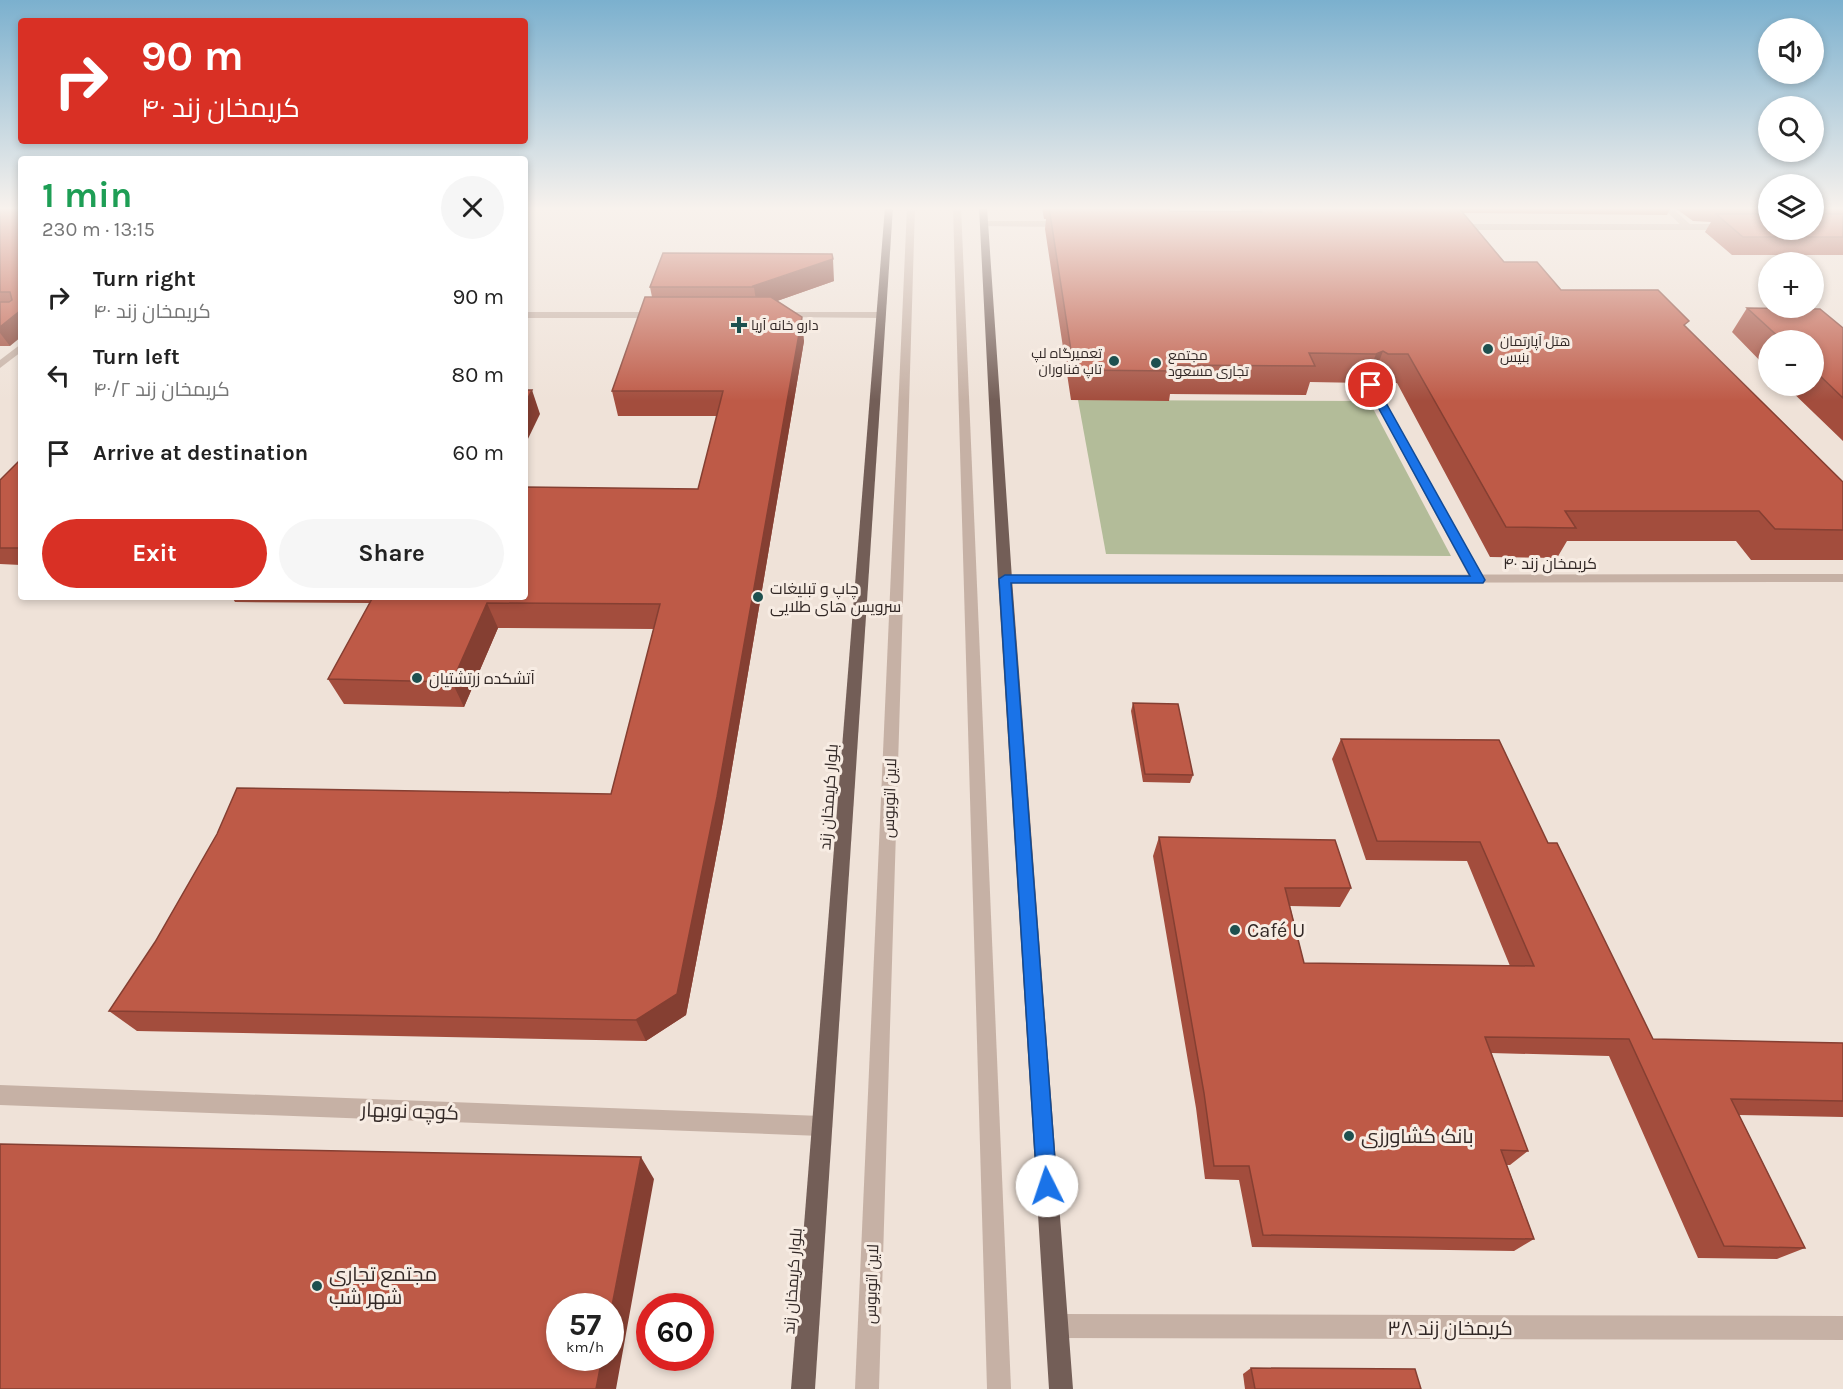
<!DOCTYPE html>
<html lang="en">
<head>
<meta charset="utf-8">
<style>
  :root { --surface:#fff; --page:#f6f6f6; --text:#222; --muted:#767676; --accent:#d93025 }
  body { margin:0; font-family:Karla,Cairo,sans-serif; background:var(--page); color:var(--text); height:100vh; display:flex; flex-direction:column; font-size:22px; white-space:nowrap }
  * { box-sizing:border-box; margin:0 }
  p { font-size:20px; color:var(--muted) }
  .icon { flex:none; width:33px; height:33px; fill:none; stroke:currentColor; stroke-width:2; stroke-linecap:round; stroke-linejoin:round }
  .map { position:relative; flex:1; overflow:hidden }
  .details { position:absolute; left:18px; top:156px; width:510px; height:444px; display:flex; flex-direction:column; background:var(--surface); border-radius:6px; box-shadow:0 3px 9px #0003 }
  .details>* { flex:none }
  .top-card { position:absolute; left:18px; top:18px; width:510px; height:126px; border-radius:6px; box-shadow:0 3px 9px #0003; background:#d93025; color:#fff; overflow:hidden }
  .tools { position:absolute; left:1758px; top:18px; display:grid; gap:12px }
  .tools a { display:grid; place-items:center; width:66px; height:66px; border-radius:50%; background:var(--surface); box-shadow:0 3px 9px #0003; font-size:30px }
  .speed { position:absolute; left:546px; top:1293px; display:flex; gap:12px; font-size:30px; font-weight:700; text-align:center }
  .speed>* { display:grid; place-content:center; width:78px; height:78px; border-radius:50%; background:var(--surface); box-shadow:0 3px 9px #0003; line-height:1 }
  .speed small { font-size:15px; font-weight:400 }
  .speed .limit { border:9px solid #d22; background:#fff; color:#111 }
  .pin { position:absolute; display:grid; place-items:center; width:51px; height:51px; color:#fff; margin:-26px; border:3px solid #fff; border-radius:50%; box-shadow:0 2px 6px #0007 }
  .me { position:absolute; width:66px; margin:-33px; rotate:356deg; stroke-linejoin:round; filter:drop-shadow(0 0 4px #0008) }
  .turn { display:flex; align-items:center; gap:21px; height:126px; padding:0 24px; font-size:27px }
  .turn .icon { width:78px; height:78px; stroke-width:2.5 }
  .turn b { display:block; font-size:42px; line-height:51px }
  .round { display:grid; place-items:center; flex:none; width:63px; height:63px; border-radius:32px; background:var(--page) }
  .head { display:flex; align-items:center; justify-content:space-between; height:102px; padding:0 24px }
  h1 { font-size:36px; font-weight:700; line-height:45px; color:#1e9e55 }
  .cta { display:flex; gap:12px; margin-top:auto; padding:12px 24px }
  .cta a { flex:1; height:69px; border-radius:36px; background:var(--accent); color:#fff; font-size:24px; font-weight:700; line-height:69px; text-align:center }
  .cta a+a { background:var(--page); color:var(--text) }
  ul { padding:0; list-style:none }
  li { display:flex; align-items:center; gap:18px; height:78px; padding:0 24px }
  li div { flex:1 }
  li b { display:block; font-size:22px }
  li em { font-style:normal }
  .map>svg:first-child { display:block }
  .green { fill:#b3bc99 }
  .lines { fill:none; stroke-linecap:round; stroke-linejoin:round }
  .service { fill:#c6b1a5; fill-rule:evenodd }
  .minor { fill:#c6b1a5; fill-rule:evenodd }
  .tertiary { fill:#c6b1a5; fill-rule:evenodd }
  .primary { fill:#735e57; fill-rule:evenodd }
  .wall { fill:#a34d3d }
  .shaded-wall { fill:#853f32 }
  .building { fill:#be5a47; stroke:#853f32; stroke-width:1.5 }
  .route { fill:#1a73e8; stroke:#114b97; stroke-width:1.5 }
  .poi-dot { fill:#1e504f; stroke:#f7ece3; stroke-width:2 }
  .labels { text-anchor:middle; stroke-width:6; stroke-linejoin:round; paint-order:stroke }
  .far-poi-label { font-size:14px; fill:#322826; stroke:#f7ece3; text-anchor:start }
  .street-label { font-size:16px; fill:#322826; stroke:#f7ece3 }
  .poi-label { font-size:16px; fill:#322826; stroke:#f7ece3; text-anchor:start }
  .near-poi-label { font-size:20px; fill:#322826; stroke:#f7ece3; text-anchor:start }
  .near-street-label { font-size:20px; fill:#322826; stroke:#f7ece3 }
</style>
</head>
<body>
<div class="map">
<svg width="1843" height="1389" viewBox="0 0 1843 1389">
  <rect width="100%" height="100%" fill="#efe2d8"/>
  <path class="green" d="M 1078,400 L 1369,401 L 1451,556 L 1106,554 Z"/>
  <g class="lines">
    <g class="service">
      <path d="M 907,207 L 915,207 L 879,1389 L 855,1389 Z"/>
      <path d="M 953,207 L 961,207 L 1011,1389 L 987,1389 Z"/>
    </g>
    <g class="minor">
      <path d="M 1662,207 L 1671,207 L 1691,225 L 1691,229 L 1685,229 Z"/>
      <path d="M 21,344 L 21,352 L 0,368 L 0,360 Z"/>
      <path d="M 1371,382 L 1376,385 L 1485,580 L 1483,583 L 1473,583 L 1471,580 L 1366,385 Z"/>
      <path d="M 1057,1314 L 1843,1316 L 1843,1340 L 1057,1338 L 1049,1334 L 1045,1326 L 1049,1318 Z"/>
    </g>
    <g class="tertiary">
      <path d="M 985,221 L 1067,221 L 1071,224 L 1067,227 L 982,226 L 982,222 Z"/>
      <path d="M 1768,224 L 1768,230 L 1457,230 L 1453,227 L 1457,224 Z"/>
      <path d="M 525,312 L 657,312 L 662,315 L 657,318 L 525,318 Z"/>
      <path d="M 780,312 L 881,312 L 886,315 L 881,318 L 776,317 L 776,313 Z"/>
      <path d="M 1843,574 L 1843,582 L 1005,583 L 998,579 L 1005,575 Z"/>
      <path d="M 0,1085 L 821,1116 L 828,1119 L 831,1126 L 828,1133 L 821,1136 L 0,1105 Z"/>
    </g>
    <g class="primary">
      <path d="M 885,207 L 893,207 L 815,1389 L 791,1389 Z"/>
      <path d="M 979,207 L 987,207 L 1012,579 L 1073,1389 L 1049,1389 L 998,579 Z"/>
    </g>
  </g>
  <g class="wall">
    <path d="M 0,207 L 21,207 L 10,346 L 0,346 Z"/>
    <path d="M 1042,207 L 1168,207 L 1169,211 L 1242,212 L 1239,207 L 1671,207 L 1667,215 L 1463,213 L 1504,262 L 1561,290 L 1685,327 L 1843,482 L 1843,560 L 1751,560 L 1736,541 L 1567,541 L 1557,558 L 1490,557 L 1397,383 L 1377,383 L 1372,380 L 1365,383 L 1310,382 L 1306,395 L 1170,394 L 1169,401 L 1071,400 L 1045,229 L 1046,219 L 1044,219 Z"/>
    <path d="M 1674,207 L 1768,207 L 1768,230 L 1814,207 L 1843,207 L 1843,255 L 1732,255 L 1705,232 L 1711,222 L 1693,221 Z"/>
    <path d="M 834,281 L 777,301 L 804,341 L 723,821 L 686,1015 L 646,1041 L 137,1031 L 109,1011 L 611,794 L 654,629 L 498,628 L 464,707 L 344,704 L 328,679 L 370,603 L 235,602 L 232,597 L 525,597 L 698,489 L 717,416 L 618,416 L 612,391 L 652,297 L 650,287 Z"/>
    <path d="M 1747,308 L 1843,328 L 1843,441 L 1786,386 L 1814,386 L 1814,340 L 1768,340 L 1768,369 L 1732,332 Z"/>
    <path d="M 21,459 L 21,565 L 0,564 L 0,480 Z"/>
    <path d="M 1133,703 L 1193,775 L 1190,783 L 1143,782 L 1131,711 Z"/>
    <path d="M 1341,739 L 1548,843 L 1653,1039 L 1843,1043 L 1843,1117 L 1739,1115 L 1805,1248 L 1777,1259 L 1698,1258 L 1609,1056 L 1491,1053 L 1528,1151 L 1510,1165 L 1507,1165 L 1534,1239 L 1514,1251 L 1252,1247 L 1239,1180 L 1205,1179 L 1196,1108 L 1153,856 L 1159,837 L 1351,888 L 1340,907 L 1290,906 L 1304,963 L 1510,966 L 1467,861 L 1366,860 L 1332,759 Z"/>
    <path d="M 1251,1368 L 1421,1389 L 1245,1389 L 1243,1374 Z"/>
  </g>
  <g class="shaded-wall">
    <path d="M 833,259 L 834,281 L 757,308 L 754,287 L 753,286 Z"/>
    <path d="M 21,310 L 21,337 L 10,346 L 0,333 L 0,327 Z"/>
    <path d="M 802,317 L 804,341 L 723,821 L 686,1015 L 646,1041 L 636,1020 Z"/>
    <path d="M 1383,351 L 1372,380 L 1365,383 L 1376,354 Z"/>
    <path d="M 532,390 L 540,414 L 525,445 L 525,404 Z"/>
    <path d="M 487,603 L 498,628 L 464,707 L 452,682 Z"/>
    <path d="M 641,1157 L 654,1179 L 616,1389 L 596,1389 L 602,1358 L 610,1358 L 610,1316 Z"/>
  </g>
  <g class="building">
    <path d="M 0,207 L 21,207 L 21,310 L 0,327 L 0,302 L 9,302 L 12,300 L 10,292 L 0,292 Z"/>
    <path d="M 1049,207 L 1168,207 L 1169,211 L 1262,212 L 1259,207 L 1458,207 L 1504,262 L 1537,262 L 1561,290 L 1658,290 L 1689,321 L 1684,325 L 1843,482 L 1843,530 L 1775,529 L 1759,511 L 1565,511 L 1576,528 L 1506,527 L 1408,354 L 1388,354 L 1383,351 L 1376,354 L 1309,353 L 1315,366 L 1173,365 L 1175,371 L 1074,370 Z"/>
    <path d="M 1814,207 L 1825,207 L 1823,212 L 1826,214 L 1843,214 L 1843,237 L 1743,237 L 1716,214 L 1768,214 L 1768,230 L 1814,230 Z"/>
    <path d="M 663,253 L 832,254 L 833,259 L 753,286 L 754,287 L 650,287 Z"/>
    <path d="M 645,297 L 771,297 L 802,317 L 717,797 L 677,994 L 636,1020 L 109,1011 L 155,942 L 217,834 L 237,788 L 611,794 L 660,604 L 487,603 L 452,682 L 328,679 L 373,597 L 525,597 L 525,487 L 698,489 L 723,391 L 612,391 Z"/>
    <path d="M 1747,308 L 1820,309 L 1843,328 L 1843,398 L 1814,370 L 1814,340 L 1782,340 Z"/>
    <path d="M 525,390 L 532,390 L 525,404 Z"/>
    <path d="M 21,459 L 21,548 L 0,548 L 0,480 Z"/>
    <path d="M 1133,703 L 1178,704 L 1193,775 L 1145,774 Z"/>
    <path d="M 1341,739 L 1499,740 L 1548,843 L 1557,843 L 1653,1039 L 1843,1043 L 1843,1101 L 1731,1099 L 1805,1248 L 1724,1246 L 1629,1039 L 1485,1037 L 1528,1151 L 1501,1150 L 1534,1239 L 1263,1235 L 1249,1166 L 1214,1166 L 1204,1093 L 1159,837 L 1335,840 L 1351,888 L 1285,888 L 1304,963 L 1534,966 L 1480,842 L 1377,841 Z"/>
    <path d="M 0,1144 L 641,1157 L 610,1316 L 610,1306 L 560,1306 L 560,1358 L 602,1358 L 596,1389 L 0,1389 Z"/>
    <path d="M 1251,1368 L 1415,1369 L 1421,1389 L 1255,1389 Z"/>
  </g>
  <linearGradient id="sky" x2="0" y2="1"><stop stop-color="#7bb0ce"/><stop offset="0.52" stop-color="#f8f2ed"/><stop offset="1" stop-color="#f8f2ed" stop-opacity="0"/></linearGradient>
  <rect width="1843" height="401" fill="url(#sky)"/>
  <path class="route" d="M 1371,382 L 1376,385 L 1485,580 L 1483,583 L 1011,583 L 1057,1186 L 1054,1193 L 1047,1196 L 1040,1193 L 1037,1186 L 999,579 L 1005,575 L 1470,576 L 1366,385 Z"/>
  <g class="poi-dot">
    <path d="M736 316h6v6h6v6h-6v6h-6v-6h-6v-6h6z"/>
    <circle cx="1488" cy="349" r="6"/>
    <circle cx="1114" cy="361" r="6"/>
    <circle cx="1156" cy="363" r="6"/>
    <circle cx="758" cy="597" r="6"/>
    <circle cx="417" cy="678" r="6"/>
    <circle cx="1235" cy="930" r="6"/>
    <circle cx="1349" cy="1136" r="6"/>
    <circle cx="317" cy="1286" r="6"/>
  </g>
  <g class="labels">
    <g class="far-poi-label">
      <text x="751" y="330">دارو خانه آریا</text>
      <text x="1500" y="346">هتل آپارتمان<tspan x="1500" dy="16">بنیس</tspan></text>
      <text x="1102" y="358" text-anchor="end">تعمیرگاه لپ<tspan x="1102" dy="16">تاپ فناوران</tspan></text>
      <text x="1168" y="360">مجتمع<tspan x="1168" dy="16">تجاری مسعود</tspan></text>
    </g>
    <g class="street-label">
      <text x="1550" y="569">کریمخان زند ۴۰</text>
      <text transform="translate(828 797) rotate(-86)" y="6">بلوار کریمخان زند</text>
      <text transform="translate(889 798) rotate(-88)" y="6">لاین اتوبوس</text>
      <text transform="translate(792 1281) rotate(-86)" y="6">بلوار کریمخان زند</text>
      <text transform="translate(871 1284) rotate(-88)" y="6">لاین اتوبوس</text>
    </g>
    <g class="poi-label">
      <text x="770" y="594">چاپ و تبلیغات<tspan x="770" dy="18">سرویس های طلایی</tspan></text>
      <text x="429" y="684">آتشکده زرتشتیان</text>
    </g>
    <g class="near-poi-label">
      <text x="1247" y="937">Café U</text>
      <text x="1361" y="1143">بانک کشاورزی</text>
      <text x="329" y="1281">مجتمع تجاری<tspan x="329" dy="23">شهر شب</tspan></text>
    </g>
    <g class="near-street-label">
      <text transform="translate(410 1111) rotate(2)" y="7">کوچه نوبهار</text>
      <text x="1450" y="1335">کریمخان زند ۳۸</text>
    </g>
  </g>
</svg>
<div class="tools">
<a><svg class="icon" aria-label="sound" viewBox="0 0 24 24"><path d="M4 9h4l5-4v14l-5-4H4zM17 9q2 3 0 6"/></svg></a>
<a><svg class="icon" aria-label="search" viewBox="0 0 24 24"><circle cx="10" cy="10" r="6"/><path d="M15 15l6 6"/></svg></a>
<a><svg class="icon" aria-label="layers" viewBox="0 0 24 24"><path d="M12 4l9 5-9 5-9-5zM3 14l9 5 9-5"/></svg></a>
<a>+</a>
<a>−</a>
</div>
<div class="speed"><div>57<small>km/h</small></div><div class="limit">60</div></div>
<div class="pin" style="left:1371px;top:385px;background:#d93025"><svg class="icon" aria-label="arrive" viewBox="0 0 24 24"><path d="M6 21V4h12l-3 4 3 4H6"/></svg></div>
<svg class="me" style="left:1047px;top:1186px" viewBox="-20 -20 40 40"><circle r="19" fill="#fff"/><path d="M0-13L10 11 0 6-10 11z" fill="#1a73e8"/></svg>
<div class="top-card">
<div class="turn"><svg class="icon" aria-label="right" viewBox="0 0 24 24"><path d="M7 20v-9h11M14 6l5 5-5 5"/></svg><div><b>90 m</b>کریمخان زند ۴۰</div></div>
</div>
<section class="details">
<div class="head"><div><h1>1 min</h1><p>230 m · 13:15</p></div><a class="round"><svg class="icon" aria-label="close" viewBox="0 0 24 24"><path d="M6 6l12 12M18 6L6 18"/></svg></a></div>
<ul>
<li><svg class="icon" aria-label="right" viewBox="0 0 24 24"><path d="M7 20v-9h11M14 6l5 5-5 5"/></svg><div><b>Turn right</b><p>کریمخان زند ۴۰</p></div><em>90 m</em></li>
<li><svg class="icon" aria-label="left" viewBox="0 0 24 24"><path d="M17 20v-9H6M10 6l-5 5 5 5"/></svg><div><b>Turn left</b><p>کریمخان زند ۴۰/۲</p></div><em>80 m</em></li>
<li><svg class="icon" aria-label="arrive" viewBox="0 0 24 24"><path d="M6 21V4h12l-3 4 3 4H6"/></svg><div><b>Arrive at destination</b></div><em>60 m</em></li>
</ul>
<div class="cta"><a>Exit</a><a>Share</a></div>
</section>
</div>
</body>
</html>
